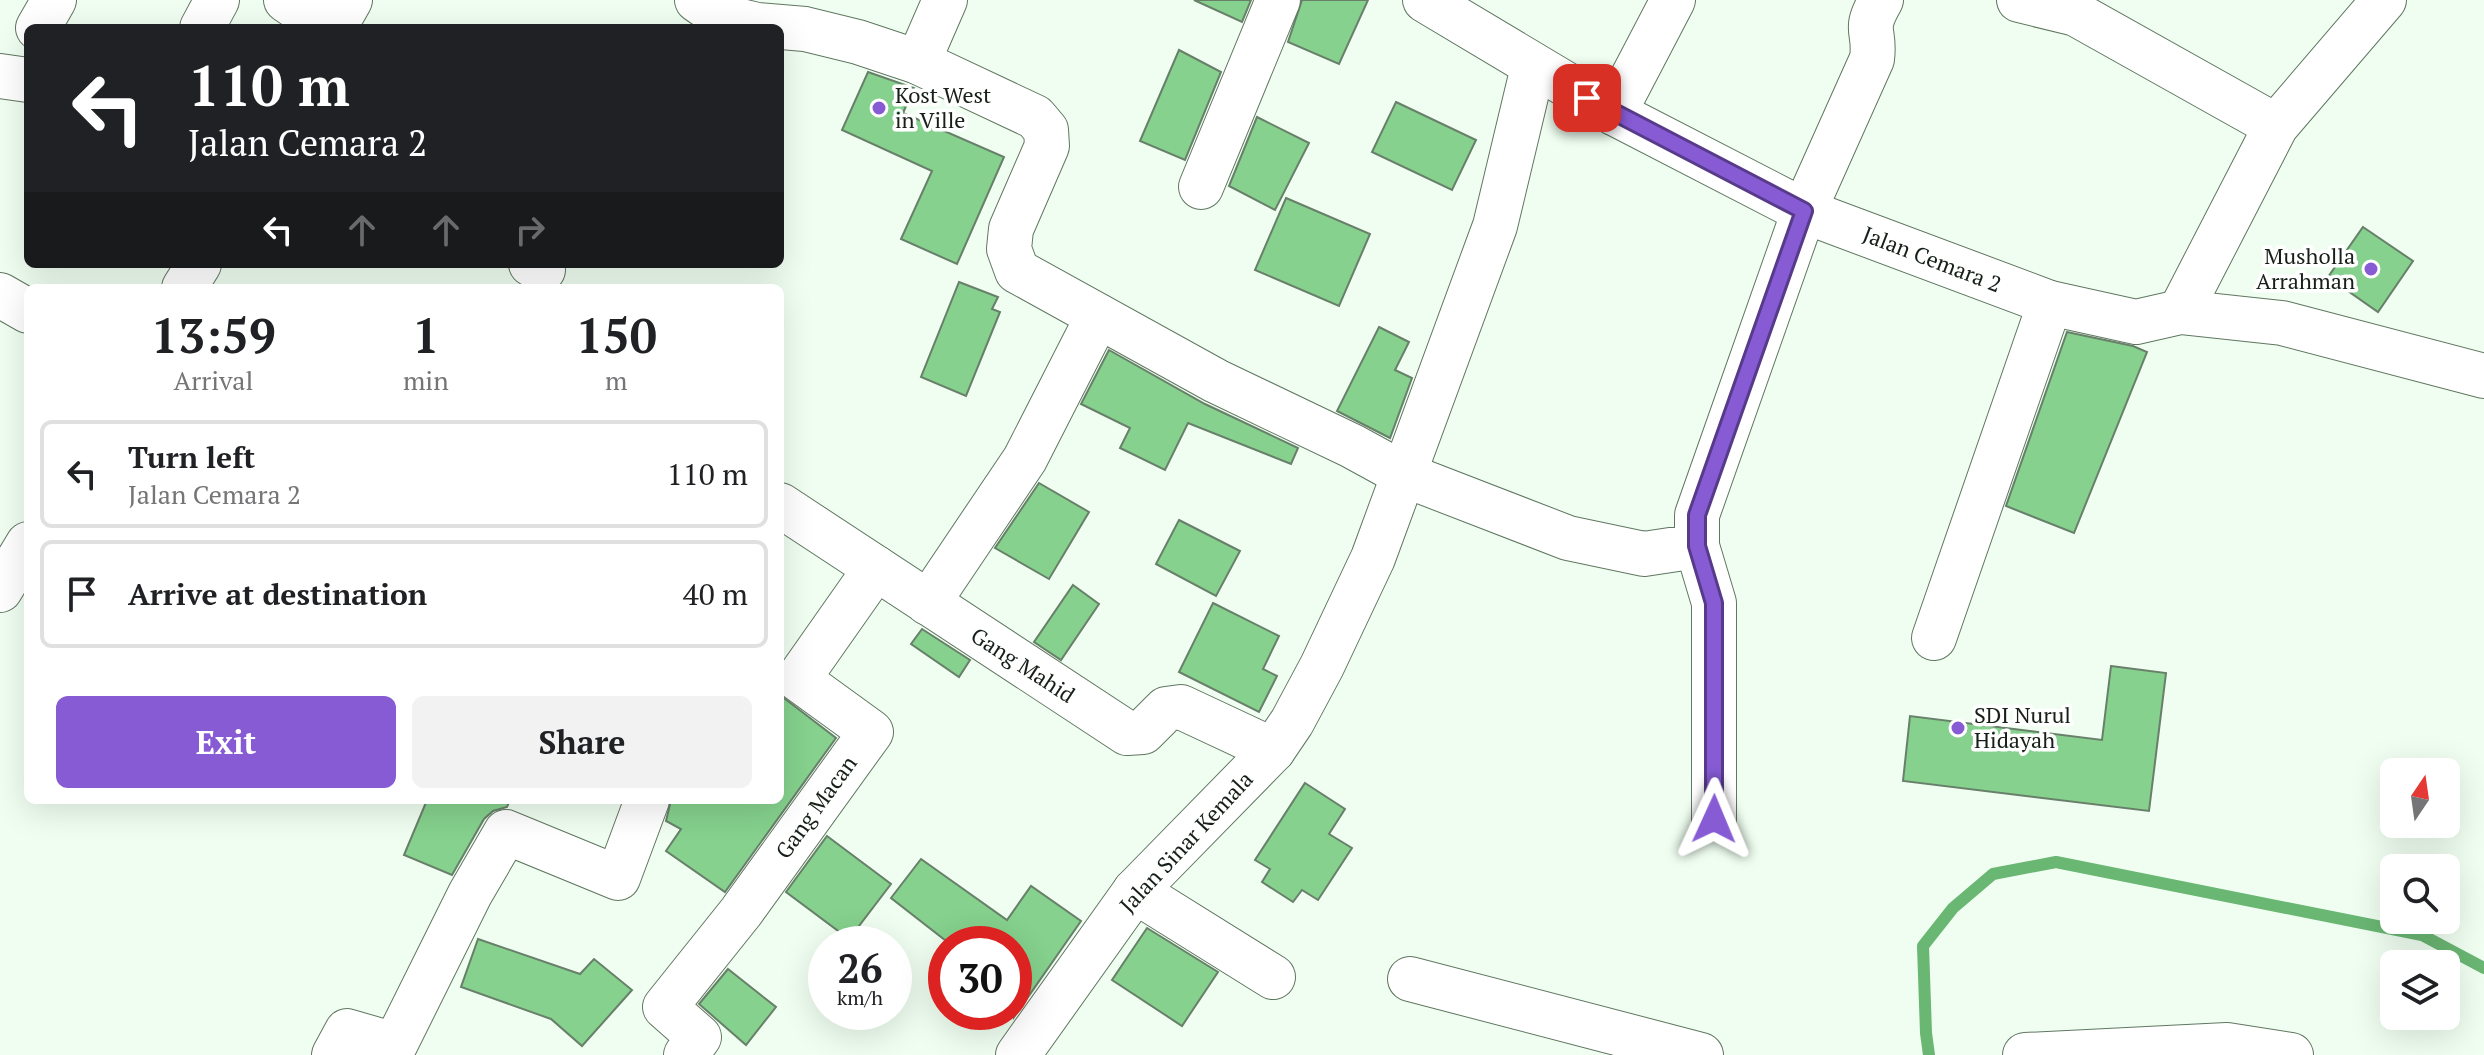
<!DOCTYPE html>
<html lang="en">
<head>
<meta charset="utf-8">
<style>
  :root { --surface:#fff; --page:#f2f2f2; --text:#202124; --muted:#757577; --line:#e0e0e0; --accent:#865bd4 }
  body { margin:0; font-family:"PT Serif",serif; background:var(--page); color:var(--text); height:100vh; display:flex; flex-direction:column; font-size:30px; white-space:nowrap }
  * { box-sizing:border-box; margin:0 }
  p { font-size:26px; color:var(--muted) }
  .icon { flex:none; width:44px; height:44px; fill:none; stroke:currentColor; stroke-width:2; stroke-linecap:round; stroke-linejoin:round }
  .map { position:relative; flex:1; overflow:hidden }
  .sheet { position:absolute; left:24px; top:284px; width:760px; height:520px; display:flex; flex-direction:column; background:var(--surface); border-radius:12px; box-shadow:0 8px 32px #0002 }
  .sheet>* { flex:none }
  .hud { position:absolute; left:24px; top:24px; width:760px; height:244px; border-radius:12px; box-shadow:0 8px 32px #0002; background:#202124; color:#fff; overflow:hidden }
  .needle { width:52px; rotate:13deg }
  .controls { position:absolute; left:2380px; top:758px; display:grid; gap:16px }
  .controls a { display:grid; place-items:center; width:80px; height:80px; border-radius:12px; background:var(--surface); box-shadow:0 8px 32px #0002; font-size:40px }
  .speed { position:absolute; left:808px; top:926px; display:flex; gap:16px; font-size:40px; font-weight:700; text-align:center }
  .speed>* { display:grid; place-content:center; width:104px; height:104px; border-radius:50%; background:var(--surface); box-shadow:0 8px 32px #0002; line-height:1 }
  .speed small { font-size:20px; font-weight:400 }
  .speed .limit { border:12px solid #d22; background:#fff; color:#111 }
  .pin { position:absolute; display:grid; place-items:center; width:68px; height:68px; color:#fff; margin:-34px; border-radius:16px; box-shadow:0 4px 12px #0006 }
  .me { position:absolute; width:88px; margin:-44px; rotate:1deg; stroke-linejoin:round; filter:drop-shadow(0 0 6px #0008) }
  .turn { display:flex; align-items:center; gap:28px; height:168px; padding:0 32px; font-size:36px }
  .turn .icon { width:104px; height:104px; stroke-width:2.5 }
  .turn b { display:block; font-size:56px; line-height:68px }
  .lanes { display:flex; align-items:center; height:76px; padding:0 32px; background:#0003; justify-content:center; gap:40px; direction:ltr }
  .lanes .off { opacity:.35 }
  .eta { display:flex; justify-content:space-evenly; align-items:center; height:136px; text-align:center }
  .eta b { font-size:48px; font-weight:700; line-height:56px }
  .action { display:flex; gap:16px; margin-top:auto; padding:16px 32px }
  .action a { flex:1; height:92px; border-radius:12px; background:var(--accent); color:#fff; font-size:32px; font-weight:700; line-height:92px; text-align:center }
  .action a+a { background:var(--page); color:var(--text) }
  ul { padding:0; list-style:none }
  li { display:flex; align-items:center; gap:24px; height:108px; margin:0 16px 12px; padding:0 16px; border:4px solid var(--line); border-radius:12px }
  li div { flex:1 }
  li b { display:block; font-size:30px }
  li em { font-style:normal }
  .map>svg:first-child { display:block }
  .lines { fill:none; stroke-linecap:round; stroke-linejoin:round }
  .stream { stroke:#6ab673; stroke-width:12 }
  .building { fill:#85d18d; stroke:#687f6a; stroke-width:2 }
  .minor-casing { stroke:#607761; stroke-width:46 }
  .major-casing { stroke:#607761; stroke-width:46 }
  .minor { stroke:#fff; stroke-width:44 }
  .major { stroke:#fff; stroke-width:44 }
  .route-casing { stroke:#573b8a; stroke-width:20 }
  .route { stroke:#865bd4; stroke-width:14 }
  .poi-dot { fill:#865bd4; stroke:#fff; stroke-width:3 }
  .labels { text-anchor:middle; stroke-width:7; stroke-linejoin:round; paint-order:stroke }
  .poi-label { font-size:22px; fill:#172018; stroke:#fff; text-anchor:start }
  .street-label { font-size:22px; fill:#172018; stroke:#fff }
</style>
</head>
<body>
<div class="map">
<svg width="2484" height="1055" viewBox="0 0 2484 1055">
  <rect width="100%" height="100%" fill="#effef0"/>
  <g class="lines">
    <path class="stream" d="M 1929,1055 L 1926,1033 L 1923,946 L 1953,908 L 1993,874 L 2056,862 L 2422,935 L 2484,968"/>
  </g>
  <g class="building">
    <path d="M 1194,0 L 1251,0 L 1242,22 Z"/>
    <path d="M 1302,0 L 1368,0 L 1339,64 L 1288,42 Z"/>
    <path d="M 1179,50 L 1221,72 L 1185,160 L 1140,141 Z"/>
    <path d="M 868,72 L 914,88 L 903,113 L 1004,157 L 957,264 L 901,239 L 932,171 L 842,130 Z"/>
    <path d="M 1396,102 L 1476,140 L 1452,190 L 1372,152 Z"/>
    <path d="M 1257,117 L 1309,143 L 1275,210 L 1229,186 Z"/>
    <path d="M 1286,198 L 1370,234 L 1339,306 L 1255,270 Z"/>
    <path d="M 2363,227 L 2413,261 L 2378,312 L 2328,277 Z"/>
    <path d="M 959,282 L 998,297 L 992,309 L 1000,312 L 966,396 L 921,377 Z"/>
    <path d="M 1379,327 L 1409,342 L 1395,370 L 1412,378 L 1390,438 L 1337,411 Z"/>
    <path d="M 2067,332 L 2133,346 L 2147,352 L 2074,533 L 2006,506 Z"/>
    <path d="M 1109,350 L 1205,404 L 1298,448 L 1291,464 L 1188,423 L 1165,470 L 1120,448 L 1130,428 L 1081,404 Z"/>
    <path d="M 1039,483 L 1089,512 L 1049,579 L 995,548 Z"/>
    <path d="M 1179,520 L 1240,551 L 1216,596 L 1156,564 Z"/>
    <path d="M 1073,585 L 1099,604 L 1061,660 L 1034,642 Z"/>
    <path d="M 1213,603 L 1279,636 L 1263,669 L 1277,676 L 1259,712 L 1179,672 Z"/>
    <path d="M 922,629 L 970,660 L 959,677 L 911,644 Z"/>
    <path d="M 2111,666 L 2166,673 L 2149,811 L 1903,781 L 1910,716 L 2102,740 Z"/>
    <path d="M 780,695 L 836,738 L 725,892 L 666,851 L 681,829 L 666,821 L 671,800 L 780,800 Z"/>
    <path d="M 1305,783 L 1345,809 L 1329,834 L 1352,848 L 1318,900 L 1302,890 L 1293,902 L 1262,882 L 1270,869 L 1255,860 Z"/>
    <path d="M 427,800 L 510,800 L 507,807 L 493,811 L 484,819 L 452,875 L 404,855 Z"/>
    <path d="M 827,836 L 891,884 L 849,939 L 786,892 Z"/>
    <path d="M 921,859 L 1007,920 L 1031,886 L 1081,921 L 1014,1017 L 1014,944 L 950,944 L 891,898 Z"/>
    <path d="M 1147,928 L 1218,972 L 1182,1026 L 1112,980 Z"/>
    <path d="M 478,939 L 580,974 L 594,959 L 632,990 L 582,1046 L 551,1019 L 461,987 Z"/>
    <path d="M 728,969 L 776,1007 L 746,1045 L 699,1004 Z"/>
  </g>
  <g class="lines">
    <g class="minor-casing">
      <g id="minor">
        <path d="M 286,0 L 327,28"/>
        <path d="M 697,0 L 720,16 L 757,25 L 805,29 L 858,42 L 918,62 L 1035,117 L 1046,130 L 1047,146 L 1011,229 L 1009,249 L 1017,271 L 1216,381 L 1352,446 L 1405,475 L 1568,538 L 1644,554 L 1697,546 L 1697,515 L 1804,211 L 1872,59 C 1876,28 1862,33 1881,0"/>
        <path d="M 1425,0 L 1614,113 L 1804,211 L 2050,303 L 2136,322 L 2180,312 L 2282,323 L 2484,376"/>
        <path d="M 2019,0 L 2076,14 L 2276,126"/>
        <path d="M 38,28 L 54,0"/>
        <path d="M 202,28 L 217,0"/>
        <path d="M 918,62 L 945,0"/>
        <path d="M 0,76 L 28,80"/>
        <path d="M 1614,113 L 1673,0"/>
        <path d="M 1201,187 L 1278,0"/>
        <path d="M 531,264 L 543,270"/>
        <path d="M 0,295 L 28,311"/>
        <path d="M 2180,312 L 2276,126 L 2384,0"/>
        <path d="M 780,505 L 1127,733 L 1143,732 L 1166,709 L 1181,707 L 1273,750"/>
        <path d="M 1697,546 L 1714,603 L 1714,819"/>
        <path d="M 928,603 L 1025,459 L 1098,316"/>
        <path d="M 1934,638 L 2050,303"/>
        <path d="M 1135,891 L 1273,977"/>
        <path d="M 1410,979 L 1701,1055"/>
        <path d="M 334,1055 L 347,1031 L 395,1045 L 470,894 L 506,832 L 618,878 L 647,800"/>
        <path d="M 686,1055 L 699,1037 L 665,1007 L 741,912 L 871,732 L 798,679 L 876,568"/>
        <path d="M 1018,1055 L 1135,891 L 1273,750 L 1292,722 L 1322,666 L 1373,558 L 1495,226 L 1533,67"/>
        <path d="M 2025,1055 L 2227,1045 L 2291,1055"/>
      </g>
    </g>
    <g class="major-casing">
      <g id="major">
        <path d="M 334,28 L 350,0"/>
        <path d="M 184,288 L 199,264"/>
        <path d="M 0,590 L 28,544"/>
      </g>
    </g>
    <use href="#minor" class="minor"/>
    <use href="#major" class="major"/>
  </g>
  <g class="lines">
    <g class="route-casing">
      <path id="route" d="M 1587,98 L 1804,211 L 1697,515 L 1697,546 L 1714,603 L 1714,819"/>
    </g>
    <use href="#route" class="route"/>
  </g>
  <g class="poi-dot">
    <circle cx="879" cy="108" r="8"/>
    <circle cx="2371" cy="269" r="8"/>
    <circle cx="1958" cy="728" r="8"/>
  </g>
  <g class="labels">
    <g class="poi-label">
      <text x="895" y="103">Kost West<tspan x="895" dy="25">in Ville</tspan></text>
      <text x="2355" y="264" text-anchor="end">Musholla<tspan x="2355" dy="25">Arrahman</tspan></text>
      <text x="1974" y="723">SDI Nurul<tspan x="1974" dy="25">Hidayah</tspan></text>
    </g>
    <g class="street-label">
      <text transform="translate(1932 259) rotate(21)" y="8">Jalan Cemara 2</text>
      <text transform="translate(1023 665) rotate(33)" y="8">Gang Mahid</text>
      <text transform="translate(816 807) rotate(-54)" y="8">Gang Macan</text>
      <text transform="translate(1186 842) rotate(-47)" y="8">Jalan Sinar Kemala</text>
    </g>
  </g>
</svg>
<div class="controls">
<a><svg class="needle" viewBox="-14 -14 28 28"><path d="M0-13l5 13h-10z" fill="#e53935"/><path d="M0 13l5-13h-10z" fill="#757577"/></svg></a>
<a><svg class="icon" aria-label="search" viewBox="0 0 24 24"><circle cx="10" cy="10" r="6"/><path d="M15 15l6 6"/></svg></a>
<a><svg class="icon" aria-label="layers" viewBox="0 0 24 24"><path d="M12 4l9 5-9 5-9-5zM3 14l9 5 9-5"/></svg></a>
</div>
<div class="speed"><div>26<small>km/h</small></div><div class="limit">30</div></div>
<div class="pin" style="left:1587px;top:98px;background:#d93025"><svg class="icon" aria-label="arrive" viewBox="0 0 24 24"><path d="M6 21V4h12l-3 4 3 4H6"/></svg></div>
<svg class="me" style="left:1714px;top:819px" viewBox="-20 -20 40 40"><path d="M0-17L14 15 0 8-14 15z" fill="#865bd4" stroke="#fff" stroke-width="4"/></svg>
<div class="hud">
<div class="turn"><svg class="icon" aria-label="left" viewBox="0 0 24 24"><path d="M17 20v-9H6M10 6l-5 5 5 5"/></svg><div><b>110 m</b>Jalan Cemara 2</div></div>
<div class="lanes"><svg class="icon" aria-label="left" viewBox="0 0 24 24"><path d="M17 20v-9H6M10 6l-5 5 5 5"/></svg><svg class="icon off" aria-label="ahead" viewBox="0 0 24 24"><path d="M12 20V5M6 11l6-6 6 6"/></svg><svg class="icon off" aria-label="ahead" viewBox="0 0 24 24"><path d="M12 20V5M6 11l6-6 6 6"/></svg><svg class="icon off" aria-label="right" viewBox="0 0 24 24"><path d="M7 20v-9h11M14 6l5 5-5 5"/></svg></div>
</div>
<section class="sheet">
<div class="eta">
<div><b>13:59</b><p>Arrival</p></div>
<div><b>1</b><p>min</p></div>
<div><b>150</b><p>m</p></div>
</div>
<ul>
<li><svg class="icon" aria-label="left" viewBox="0 0 24 24"><path d="M17 20v-9H6M10 6l-5 5 5 5"/></svg><div><b>Turn left</b><p>Jalan Cemara 2</p></div><em>110 m</em></li>
<li><svg class="icon" aria-label="arrive" viewBox="0 0 24 24"><path d="M6 21V4h12l-3 4 3 4H6"/></svg><div><b>Arrive at destination</b></div><em>40 m</em></li>
</ul>
<div class="action"><a>Exit</a><a>Share</a></div>
</section>
</div>
</body>
</html>
